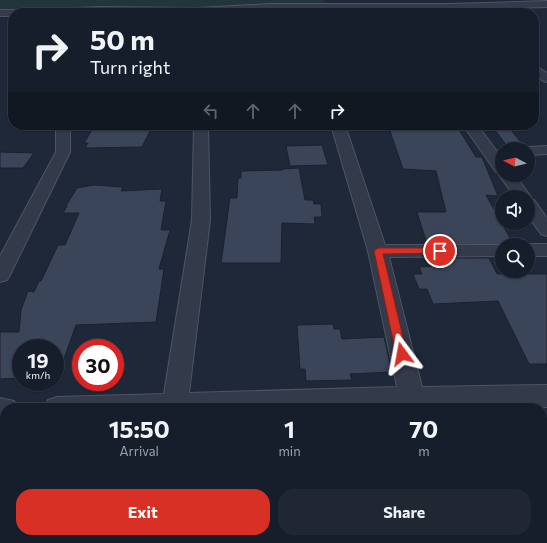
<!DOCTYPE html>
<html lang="en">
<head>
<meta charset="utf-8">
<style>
  :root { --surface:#171e2b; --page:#202733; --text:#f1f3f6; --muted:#9ea2a9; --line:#363c47; --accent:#d93025 }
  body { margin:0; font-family:Commissioner,sans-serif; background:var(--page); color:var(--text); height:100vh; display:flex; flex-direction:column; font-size:15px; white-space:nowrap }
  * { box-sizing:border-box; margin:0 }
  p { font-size:13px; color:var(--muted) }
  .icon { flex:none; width:22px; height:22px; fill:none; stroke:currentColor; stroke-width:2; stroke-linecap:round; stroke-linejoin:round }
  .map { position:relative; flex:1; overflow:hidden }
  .side { position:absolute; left:0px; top:403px; width:547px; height:140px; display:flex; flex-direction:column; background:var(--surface); border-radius:16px 16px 0 0; box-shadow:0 1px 3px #0004,0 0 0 1px var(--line) }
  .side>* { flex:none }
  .hud { position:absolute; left:8px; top:8px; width:531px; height:122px; border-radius:16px; box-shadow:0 1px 3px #0004,0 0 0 1px var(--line); background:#171e2b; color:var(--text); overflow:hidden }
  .needle { width:26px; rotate:277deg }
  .buttons { position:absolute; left:495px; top:142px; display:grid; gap:8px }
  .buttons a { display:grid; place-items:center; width:40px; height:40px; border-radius:50%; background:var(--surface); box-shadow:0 1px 3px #0004,0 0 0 1px var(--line); font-size:20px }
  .speed { position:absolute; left:12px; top:339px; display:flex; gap:8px; font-size:20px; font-weight:700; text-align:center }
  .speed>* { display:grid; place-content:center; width:52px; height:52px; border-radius:50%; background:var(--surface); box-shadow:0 1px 3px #0004,0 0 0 1px var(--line); line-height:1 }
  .speed small { font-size:10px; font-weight:400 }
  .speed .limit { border:6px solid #d22; background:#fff; color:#111 }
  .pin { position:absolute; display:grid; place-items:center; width:34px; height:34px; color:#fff; margin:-17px; border:2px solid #fff; border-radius:50%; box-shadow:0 1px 4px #0007 }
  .me { position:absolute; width:44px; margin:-22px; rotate:347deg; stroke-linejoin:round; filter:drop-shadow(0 0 3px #0008) }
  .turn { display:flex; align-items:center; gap:14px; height:84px; padding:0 16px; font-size:18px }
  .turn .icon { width:52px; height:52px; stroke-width:2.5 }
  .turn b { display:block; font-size:28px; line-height:34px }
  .lanes { display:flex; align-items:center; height:38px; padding:0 16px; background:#0003; justify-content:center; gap:20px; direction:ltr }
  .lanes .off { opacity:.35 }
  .eta { display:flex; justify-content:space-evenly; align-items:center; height:68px; text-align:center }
  .eta b { font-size:24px; font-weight:700; line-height:28px }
  .button { display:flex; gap:8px; margin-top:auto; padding:8px 16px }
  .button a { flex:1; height:46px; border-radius:16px; background:var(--accent); color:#fff; font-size:16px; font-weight:700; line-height:46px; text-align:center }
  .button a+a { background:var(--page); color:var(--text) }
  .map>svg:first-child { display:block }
  .green { fill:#21353a }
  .building { fill:#3b4559; stroke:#1a2130 }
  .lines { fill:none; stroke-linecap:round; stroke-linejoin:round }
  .minor-casing { stroke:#4d5564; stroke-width:2 }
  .minor { fill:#333a49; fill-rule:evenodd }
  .route { fill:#d93025; stroke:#8d1f18 }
</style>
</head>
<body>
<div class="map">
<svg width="547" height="543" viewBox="0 0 547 543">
  <rect width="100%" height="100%" fill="#1f2839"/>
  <path class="green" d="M 0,0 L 323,0 L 326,4 L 211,9 L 87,9 L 11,11 L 0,11 Z"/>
  <g class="building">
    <path d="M 95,125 L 153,125 L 142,147 L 85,148 L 88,143 L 84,143 Z"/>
    <path d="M 388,125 L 456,125 L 476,157 L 482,157 L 498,196 L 486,195 L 514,245 L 427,244 L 417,212 L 446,212 L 436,171 L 403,169 Z"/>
    <path d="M 495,130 L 511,130 L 524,146 L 507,146 Z"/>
    <path d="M 322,145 L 328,165 L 290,166 L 286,146 Z"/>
    <path d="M 0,152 L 34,153 L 23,168 L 0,168 Z"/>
    <path d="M 299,168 L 305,200 L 313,200 L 314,204 L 321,204 L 322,217 L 314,217 L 315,224 L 282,223 L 281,263 L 221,263 L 230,198 L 237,198 L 238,178 L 241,178 L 241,171 L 283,170 L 282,169 Z"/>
    <path d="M 94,185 L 123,187 L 121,191 L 162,189 L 160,201 L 166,201 L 161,230 L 170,230 L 159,269 L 164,269 L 156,322 L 76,325 L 57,378 L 55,378 L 55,348 L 21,348 L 21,378 L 0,379 L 0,332 L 19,332 L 21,310 L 28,291 L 34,292 L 39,281 L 41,281 L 58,245 L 65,245 L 79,213 L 63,213 L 67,206 L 66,206 L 77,188 Z"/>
    <path d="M 432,258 L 489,258 L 497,274 L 547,274 L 547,364 L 529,364 L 498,301 L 433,304 L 427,289 L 419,289 L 413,274 L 422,274 L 419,267 L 435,266 Z"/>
    <path d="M 333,324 L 334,329 L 340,329 L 342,339 L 384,337 L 392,372 L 350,374 L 352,380 L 306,381 L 305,369 L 300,369 L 297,325 Z"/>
  </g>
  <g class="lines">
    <g class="minor-casing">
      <g id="minor">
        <path d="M 547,1 L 547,7 C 463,9 379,8 294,10 L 295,13 L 271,10 L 208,13 L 13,13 L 13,16 L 0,16 L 0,10 L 13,10 L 17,12 L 21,10 L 100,7 L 197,8 L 271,4 L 450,4 Z"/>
        <path d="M 534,65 L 547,73 L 547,82 L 543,81 L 534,74 Z"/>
        <path d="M 56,125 L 70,125 L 70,152 L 10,275 L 7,280 L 0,282 L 0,256 L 56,152 Z"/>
        <path d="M 194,125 L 208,125 L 210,220 L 189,393 L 397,387 L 368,251 L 331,125 L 345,125 L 385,245 L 506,245 L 502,245 L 502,256 L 389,257 L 422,387 L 547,385 L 547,407 L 44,408 L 48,400 L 57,397 L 164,394 L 192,220 Z"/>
        <path d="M 463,125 L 477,125 L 502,158 L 502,175 L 515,175 L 531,197 L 530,199 L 534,200 L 547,218 L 547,236 L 541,234 L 528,216 L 528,197 L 515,197 L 499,175 L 500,173 L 496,172 Z"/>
        <path d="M 547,146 L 547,154 L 528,155 L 528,149 L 522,149 L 528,147 Z"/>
        <path d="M 528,244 L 547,244 L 547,256 L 528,256 L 528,245 L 524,245 Z"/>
        <path d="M 0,398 L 14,401 L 18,408 L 5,408 L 5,420 L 0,420 Z"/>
        <path d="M 89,538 L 121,538 L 120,543 L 88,543 Z"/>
        <path d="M 334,538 L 366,538 L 367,543 L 335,543 Z"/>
      </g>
    </g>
    <use href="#minor" class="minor"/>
  </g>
  <path class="route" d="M 378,248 L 440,248 L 444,251 L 440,253 L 383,254 L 407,354 L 402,358 L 396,354 L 374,251 Z"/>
</svg>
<div class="buttons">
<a><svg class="needle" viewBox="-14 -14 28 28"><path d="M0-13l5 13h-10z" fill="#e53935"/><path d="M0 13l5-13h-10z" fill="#9ea2a9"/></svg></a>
<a><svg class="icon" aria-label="sound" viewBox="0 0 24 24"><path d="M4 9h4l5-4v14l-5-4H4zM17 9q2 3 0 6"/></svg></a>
<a><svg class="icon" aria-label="search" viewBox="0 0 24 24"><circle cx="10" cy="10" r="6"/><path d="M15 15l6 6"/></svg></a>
</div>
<div class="speed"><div>19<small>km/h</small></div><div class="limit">30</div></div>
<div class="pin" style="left:440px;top:251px;background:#d93025"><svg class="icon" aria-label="arrive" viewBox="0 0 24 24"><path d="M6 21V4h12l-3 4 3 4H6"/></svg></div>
<svg class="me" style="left:402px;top:354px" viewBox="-20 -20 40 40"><path d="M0-17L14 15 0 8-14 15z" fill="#d93025" stroke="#fff" stroke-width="4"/></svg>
<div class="hud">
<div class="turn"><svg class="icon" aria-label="right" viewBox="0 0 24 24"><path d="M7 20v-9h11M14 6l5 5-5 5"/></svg><div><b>50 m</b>Turn right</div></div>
<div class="lanes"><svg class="icon off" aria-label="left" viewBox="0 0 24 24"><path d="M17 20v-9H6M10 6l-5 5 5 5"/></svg><svg class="icon off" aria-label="ahead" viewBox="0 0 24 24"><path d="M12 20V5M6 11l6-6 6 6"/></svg><svg class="icon off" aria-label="ahead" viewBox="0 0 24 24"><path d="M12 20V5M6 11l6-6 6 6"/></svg><svg class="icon" aria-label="right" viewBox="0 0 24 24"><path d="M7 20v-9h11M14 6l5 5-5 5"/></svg></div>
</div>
<section class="side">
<div class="eta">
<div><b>15:50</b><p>Arrival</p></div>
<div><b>1</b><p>min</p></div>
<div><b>70</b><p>m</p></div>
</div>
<div class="button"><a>Exit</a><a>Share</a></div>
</section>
</div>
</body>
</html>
